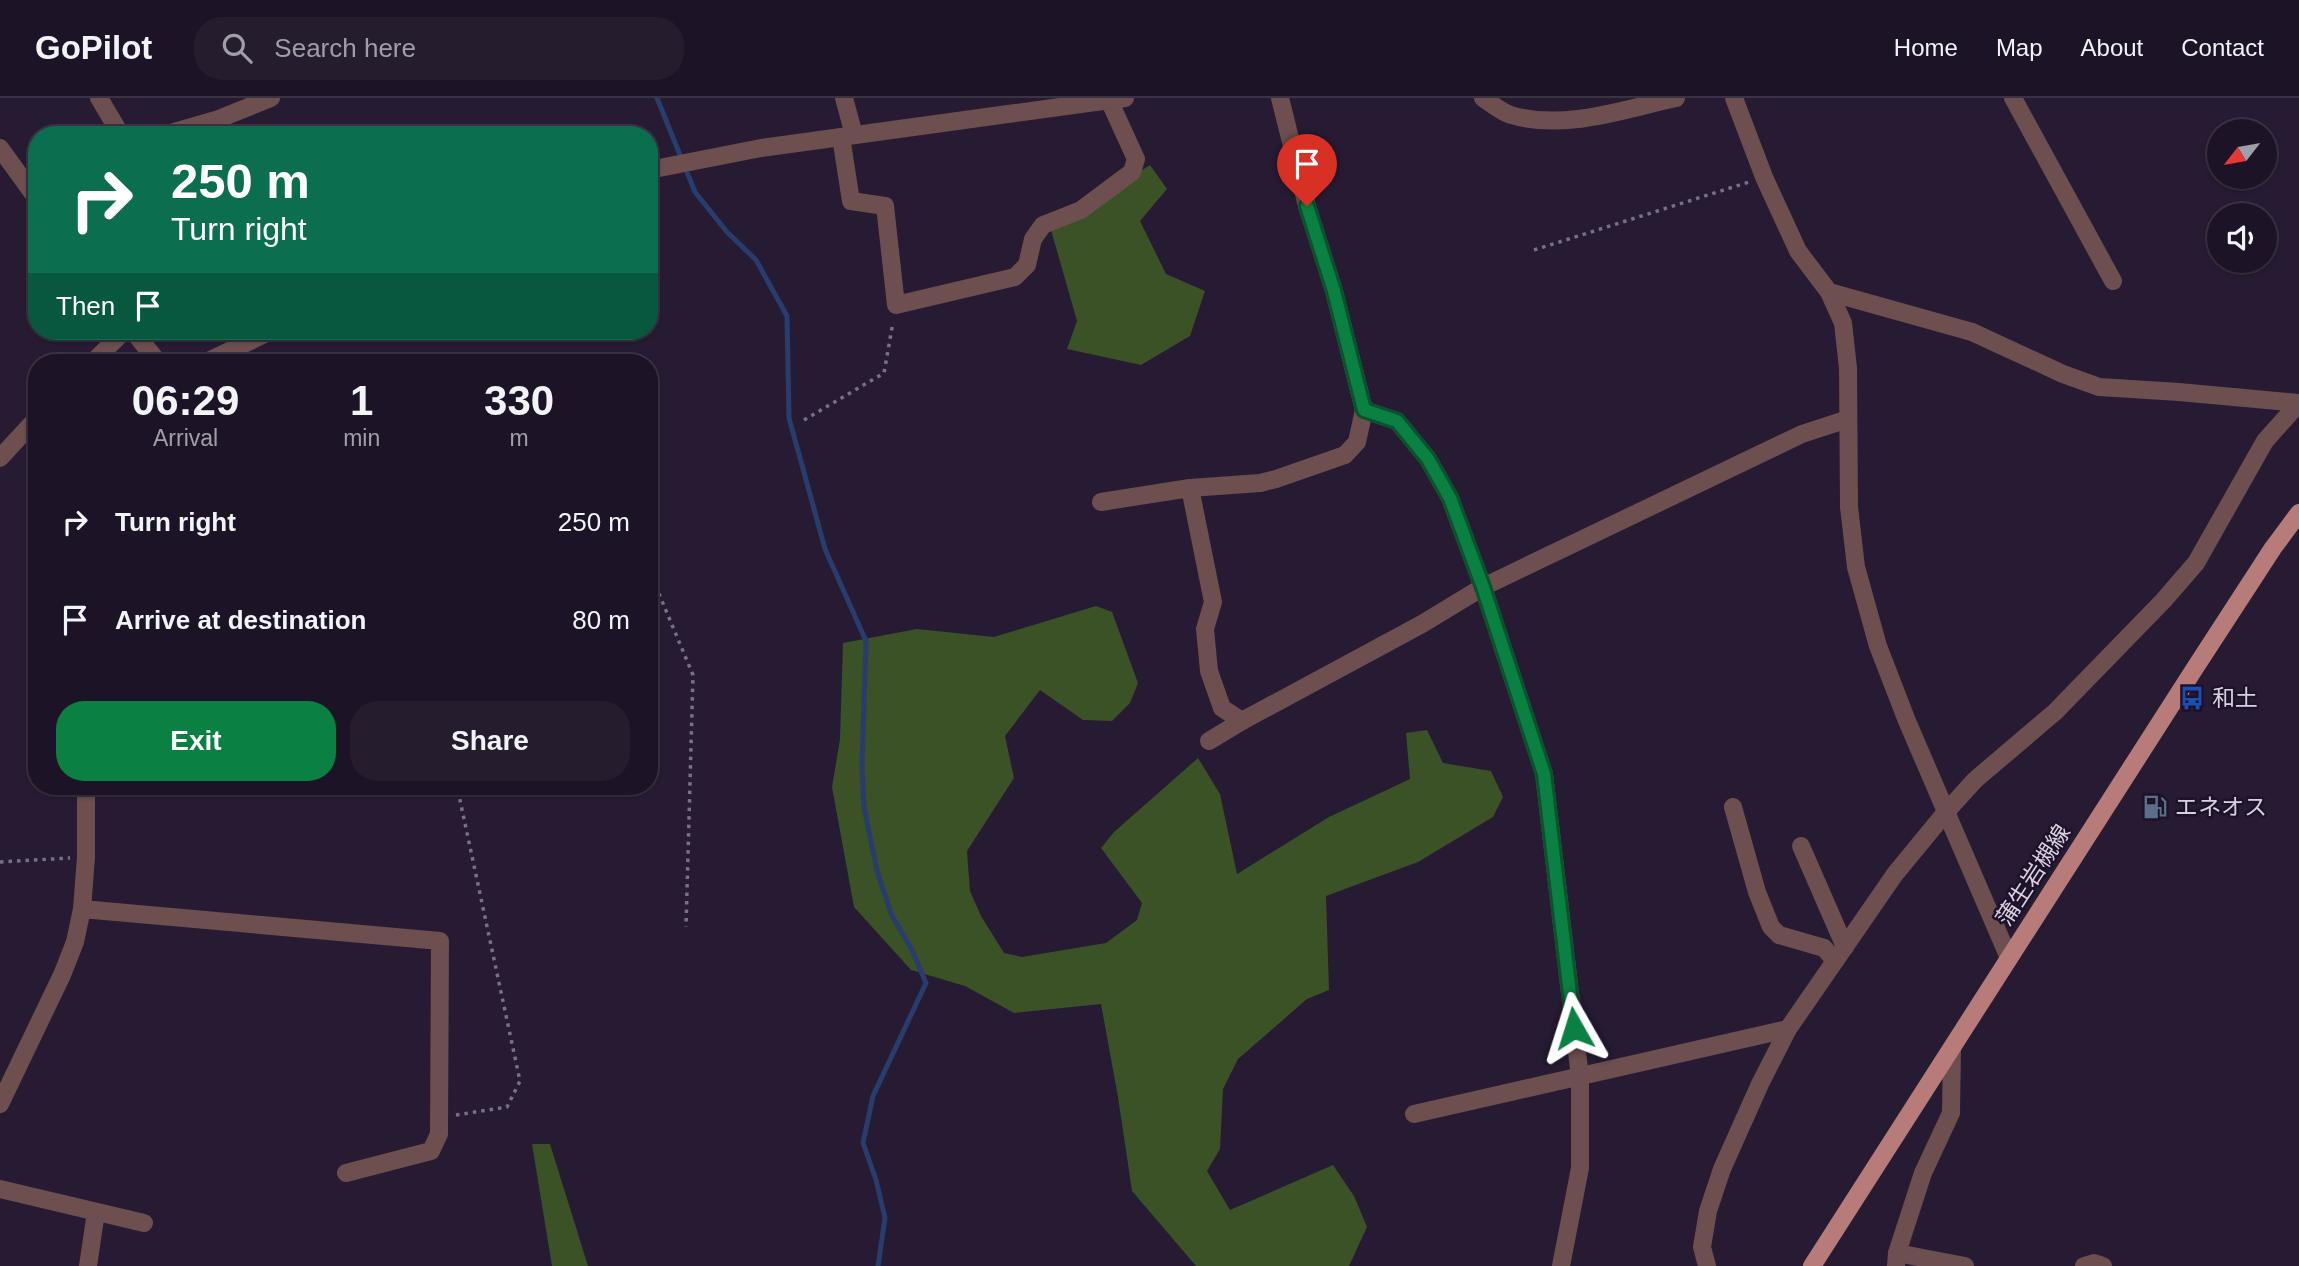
<!DOCTYPE html>
<html lang="en">
<head>
<meta charset="utf-8">
<style>
  :root { --surface:#1c1426; --page:#251d2e; --text:#f1f3f6; --muted:#a09ea7; --line:#3a3343; --accent:#0b8043 }
  body { margin:0; font-family:Helvetica,"Noto Sans JP",sans-serif; background:var(--page); color:var(--text); height:100vh; display:flex; flex-direction:column; font-size:26px; white-space:nowrap }
  * { box-sizing:border-box; margin:0 }
  p { font-size:23px; color:var(--muted) }
  .icon { flex:none; width:38px; height:38px; fill:none; stroke:currentColor; stroke-width:2; stroke-linecap:round; stroke-linejoin:round }
  .map { position:relative; flex:1; overflow:hidden }
  .panel { position:absolute; left:28px; top:256px; width:630px; height:441px; display:flex; flex-direction:column; background:var(--surface); border-radius:28px; box-shadow:0 2px 5px #0004,0 0 0 2px var(--line) }
  .panel>* { flex:none }
  .guide { position:absolute; left:28px; top:28px; width:630px; height:214px; border-radius:28px; box-shadow:0 2px 5px #0004,0 0 0 2px var(--line); background:#0b6e4f; color:#fff; overflow:hidden }
  .needle { width:46px; rotate:239deg }
  .tools { position:absolute; left:2207px; top:21px; display:grid; gap:14px }
  .tools a { display:grid; place-items:center; width:70px; height:70px; border-radius:50%; background:var(--surface); box-shadow:0 2px 5px #0004,0 0 0 2px var(--line); font-size:35px }
  .pin { position:absolute; display:grid; place-items:center; width:60px; height:60px; color:#fff; margin:-72px -30px; border-radius:50% 50% 50% 0; rotate:-45deg; box-shadow:0 0 7px #0007 }
  .pin .icon { rotate:45deg }
  .me { position:absolute; width:77px; margin:-38px; rotate:354deg; stroke-linejoin:round; filter:drop-shadow(0 0 5px #0008) }
  .turn { display:flex; align-items:center; gap:24px; height:147px; padding:0 28px; font-size:32px }
  .turn .icon { width:91px; height:91px; stroke-width:2.5 }
  .turn b { display:block; font-size:49px; line-height:60px }
  .then { display:flex; align-items:center; height:66px; padding:0 28px; background:#0003; gap:14px; font-size:26px }
  .eta { display:flex; justify-content:space-evenly; align-items:center; height:119px; text-align:center }
  .eta b { font-size:42px; font-weight:700; line-height:49px }
  .button { display:flex; gap:14px; margin-top:auto; padding:14px 28px }
  .button a { flex:1; height:80px; border-radius:28px; background:var(--accent); color:#fff; font-size:28px; font-weight:700; line-height:80px; text-align:center }
  .button a+a { background:var(--page); color:var(--text) }
  ul { padding:0; list-style:none }
  li { display:flex; align-items:center; gap:21px; height:98px; padding:0 28px }
  li div { flex:1 }
  li b { display:block; font-size:26px }
  li em { font-style:normal }
  header { display:flex; align-items:center; gap:42px; box-sizing:border-box; height:98px; padding:0 35px; background:var(--surface); border-bottom:2px solid var(--line) }
  header strong { font-size:33px }
  nav { display:flex; gap:38px; margin-inline-start:auto; font-size:24px }
  .search { width:490px; height:63px; background:var(--page); display:flex; align-items:center; gap:18px; box-sizing:border-box; padding:0 24px; border-radius:28px; color:var(--muted); font-size:26px }
  .map>svg:first-child { display:block }
  .green { fill:#3b5126 }
  .lines { fill:none; stroke-linecap:round; stroke-linejoin:round }
  .stream { stroke:#283d6d; stroke-width:5 }
  .path { stroke:#797084; stroke-width:3.5; stroke-dasharray:3.5 5; stroke-linecap:butt }
  .minor { stroke:#6c4f4e; stroke-width:18 }
  .major { stroke:#b77b79; stroke-width:18 }
  .route-casing { stroke:#07532c; stroke-width:18 }
  .route { stroke:#0b8043; stroke-width:12 }
  .labels { text-anchor:middle; stroke-width:5; stroke-linejoin:round; paint-order:stroke }
  .poi-label { font-size:23px; fill:#d8d1e1; stroke:#1d1229; text-anchor:start }
  .street-label { font-size:23px; fill:#d8d1e1; stroke:#1d1229 }
</style>
</head>
<body>
<header>
<strong>GoPilot</strong>
<div class="search"><svg class="icon" aria-label="search" viewBox="0 0 24 24"><circle cx="10" cy="10" r="6"/><path d="M15 15l6 6"/></svg>Search here</div>
<nav><a>Home</a><a>Map</a><a>About</a><a>Contact</a></nav>
</header>
<div class="map">
<svg width="2299" height="1168" viewBox="0 0 2299 1168">
  <rect width="100%" height="100%" fill="#261b33"/>
  <g class="green">
    <path d="M 1150,67 L 1167,91 L 1140,123 L 1166,176 L 1205,193 L 1190,238 L 1141,267 L 1067,251 L 1077,223 L 1051,132 Z"/>
    <path d="M 1096,508 L 1112,514 L 1138,585 L 1130,605 L 1112,623 L 1083,622 L 1040,592 L 1005,638 L 1014,680 L 967,753 L 970,793 L 981,818 L 1004,855 L 1022,859 L 1106,845 L 1137,822 L 1142,805 L 1101,750 L 1114,734 L 1198,660 L 1220,696 L 1237,776 L 1329,719 L 1410,681 L 1406,635 L 1427,632 L 1443,665 L 1491,673 L 1503,699 L 1493,719 L 1418,764 L 1326,798 L 1329,892 L 1307,901 L 1238,961 L 1223,991 L 1220,1051 L 1207,1073 L 1230,1112 L 1333,1067 L 1354,1098 L 1367,1129 L 1349,1168 L 1196,1168 L 1132,1093 L 1118,999 L 1101,906 L 1014,915 L 965,888 L 911,872 L 854,809 L 832,689 L 840,641 L 843,545 L 917,531 L 994,539 Z"/>
    <path d="M 532,1046 L 550,1046 L 588,1168 L 552,1168 Z"/>
  </g>
  <g class="lines">
    <path class="stream" d="M 657,0 L 695,94 L 727,134 L 756,162 L 787,218 L 789,320 L 825,451 L 866,543 L 862,667 L 864,709 L 877,773 L 892,818 L 911,850 L 926,885 L 873,998 L 863,1045 L 876,1082 L 885,1120 L 878,1168"/>
    <g class="path">
      <path d="M 1534,152 L 1749,84"/>
      <path d="M 804,322 L 884,275 L 893,224"/>
      <path d="M 649,472 L 693,577 L 686,829"/>
      <path d="M 0,764 L 70,760"/>
      <path d="M 456,1017 L 507,1009 L 520,983 L 457,688"/>
    </g>
    <g class="minor">
      <path d="M 99,0 L 121,37"/>
      <path d="M 844,0 L 854,37"/>
      <path d="M 1280,0 L 1307,108 L 1334,193 L 1364,312 L 1397,323 L 1428,361 L 1450,400 L 1483,489 L 1544,676 L 1580,979 L 1580,1070 L 1561,1168"/>
      <path d="M 1483,0 C 1492,6 1501,14 1511,17 C 1564,33 1625,11 1676,0"/>
      <path d="M 1734,0 L 1764,79 L 1798,153 L 1829,194 L 1843,225 L 1848,270 L 1849,409 L 1856,469 L 1878,548 L 1907,623 L 2009,860"/>
      <path d="M 2013,0 L 2113,183"/>
      <path d="M 164,37 L 216,22 L 271,0"/>
      <path d="M 841,39 L 851,103 L 885,108 L 896,207 L 1015,179 L 1027,167 L 1033,141 L 1043,127 L 1081,112 L 1132,74 L 1136,61 L 1109,2"/>
      <path d="M 0,50 L 37,101"/>
      <path d="M 649,72 L 761,50 L 1125,0"/>
      <path d="M 1829,194 L 1972,234 L 2063,276 L 2099,289 L 2179,294 L 2299,305"/>
      <path d="M 133,233 L 158,264"/>
      <path d="M 93,264 L 124,233"/>
      <path d="M 206,264 L 271,233"/>
      <path d="M 0,360 L 37,320"/>
      <path d="M 1190,390 L 1213,504 L 1205,531 L 1209,573 L 1222,610 L 1242,623 L 1422,526 L 1483,489 L 1802,336 L 1848,321"/>
      <path d="M 1101,404 L 1190,390 L 1260,385 L 1276,381 L 1345,357 L 1357,344 L 1364,312"/>
      <path d="M 1209,643 L 1242,623"/>
      <path d="M 1733,709 L 1757,794 L 1771,829 L 1779,837 L 1824,850 L 1835,863"/>
      <path d="M 1801,748 L 1845,849"/>
      <path d="M 82,811 L 440,843 L 439,1036 L 431,1053 L 346,1075"/>
      <path d="M 0,1006 L 62,877 L 75,844 L 82,811 L 86,759 L 86,688"/>
      <path d="M 1414,1016 L 1788,931"/>
      <path d="M 0,1091 L 144,1125"/>
      <path d="M 1897,1155 L 1965,1168"/>
      <path d="M 88,1168 L 96,1114"/>
      <path d="M 1707,1168 L 1702,1149 L 1708,1113 L 1722,1071 L 1760,986 L 1788,931 L 1895,776 L 1946,714 L 1975,682 L 2055,614 L 2163,503 L 2196,465 L 2265,343 L 2299,305"/>
      <path d="M 1896,1168 L 1897,1155 L 1923,1075 L 1951,1015 L 1952,950"/>
      <path d="M 2084,1168 L 2094,1165 L 2103,1168"/>
    </g>
    <path class="major" d="M 1812,1168 L 2195,570 L 2273,450 L 2299,415"/>
  </g>
  <g class="lines">
    <g class="route-casing">
      <path id="route" d="M 1307,108 L 1334,193 L 1364,312 L 1397,323 L 1428,361 L 1450,400 L 1483,489 L 1544,676 L 1574,930"/>
    </g>
    <use href="#route" class="route"/>
  </g>
  <defs>
    <g id="bus-bare" transform="scale(1.89)"><path d="M-5-6H5V4H4V6H2V4H-2V6H-4V4H-5ZM-3.5-4V0h7V-4ZM-3.5 1.2v1.5H-2V1.2ZM2 1.2v1.5H3.5V1.2Z" fill="#1a4fb4" stroke="#1d1229" stroke-width="2.5" paint-order="stroke"/></g>
    <g id="fuel-bare" transform="scale(1.89)"><path d="M-5.5-6h7V0h2V4h1.3V-2.5L3-4.5l.8-.8L6-3V5H2.5V1h-1V6h-7ZM-4.2-4.7v3.2H.2V-4.7Z" fill="#5c6f8a" stroke="#1d1229" stroke-width="2.5" paint-order="stroke"/></g>
  </defs>
  <g fill-rule="evenodd">
    <use href="#bus-bare" x="2192" y="600"/>
    <use href="#fuel-bare" x="2155" y="709"/>
  </g>
  <g class="labels">
    <g class="poi-label">
      <text x="2212" y="608">和土</text>
      <text x="2175" y="717">エネオス</text>
    </g>
    <g class="street-label">
      <text transform="translate(2033 777) rotate(-57)" y="8">蒲生岩槻線</text>
    </g>
  </g>
</svg>
<div class="tools">
<a><svg class="needle" viewBox="-14 -14 28 28"><path d="M0-13l5 13h-10z" fill="#e53935"/><path d="M0 13l5-13h-10z" fill="#a09ea7"/></svg></a>
<a><svg class="icon" aria-label="sound" viewBox="0 0 24 24"><path d="M4 9h4l5-4v14l-5-4H4zM17 9q2 3 0 6"/></svg></a>
</div>
<div class="pin" style="left:1307px;top:108px;background:#d93025"><svg class="icon" aria-label="arrive" viewBox="0 0 24 24"><path d="M6 21V4h12l-3 4 3 4H6"/></svg></div>
<svg class="me" style="left:1574px;top:930px" viewBox="-20 -20 40 40"><path d="M0-17L14 15 0 8-14 15z" fill="#0b8043" stroke="#fff" stroke-width="4"/></svg>
<div class="guide">
<div class="turn"><svg class="icon" aria-label="right" viewBox="0 0 24 24"><path d="M7 20v-9h11M14 6l5 5-5 5"/></svg><div><b>250 m</b>Turn right</div></div>
<div class="then">Then<svg class="icon" aria-label="arrive" viewBox="0 0 24 24"><path d="M6 21V4h12l-3 4 3 4H6"/></svg></div>
</div>
<section class="panel">
<div class="eta">
<div><b>06:29</b><p>Arrival</p></div>
<div><b>1</b><p>min</p></div>
<div><b>330</b><p>m</p></div>
</div>
<ul>
<li><svg class="icon" aria-label="right" viewBox="0 0 24 24"><path d="M7 20v-9h11M14 6l5 5-5 5"/></svg><div><b>Turn right</b></div><em>250 m</em></li>
<li><svg class="icon" aria-label="arrive" viewBox="0 0 24 24"><path d="M6 21V4h12l-3 4 3 4H6"/></svg><div><b>Arrive at destination</b></div><em>80 m</em></li>
</ul>
<div class="button"><a>Exit</a><a>Share</a></div>
</section>
</div>
</body>
</html>
